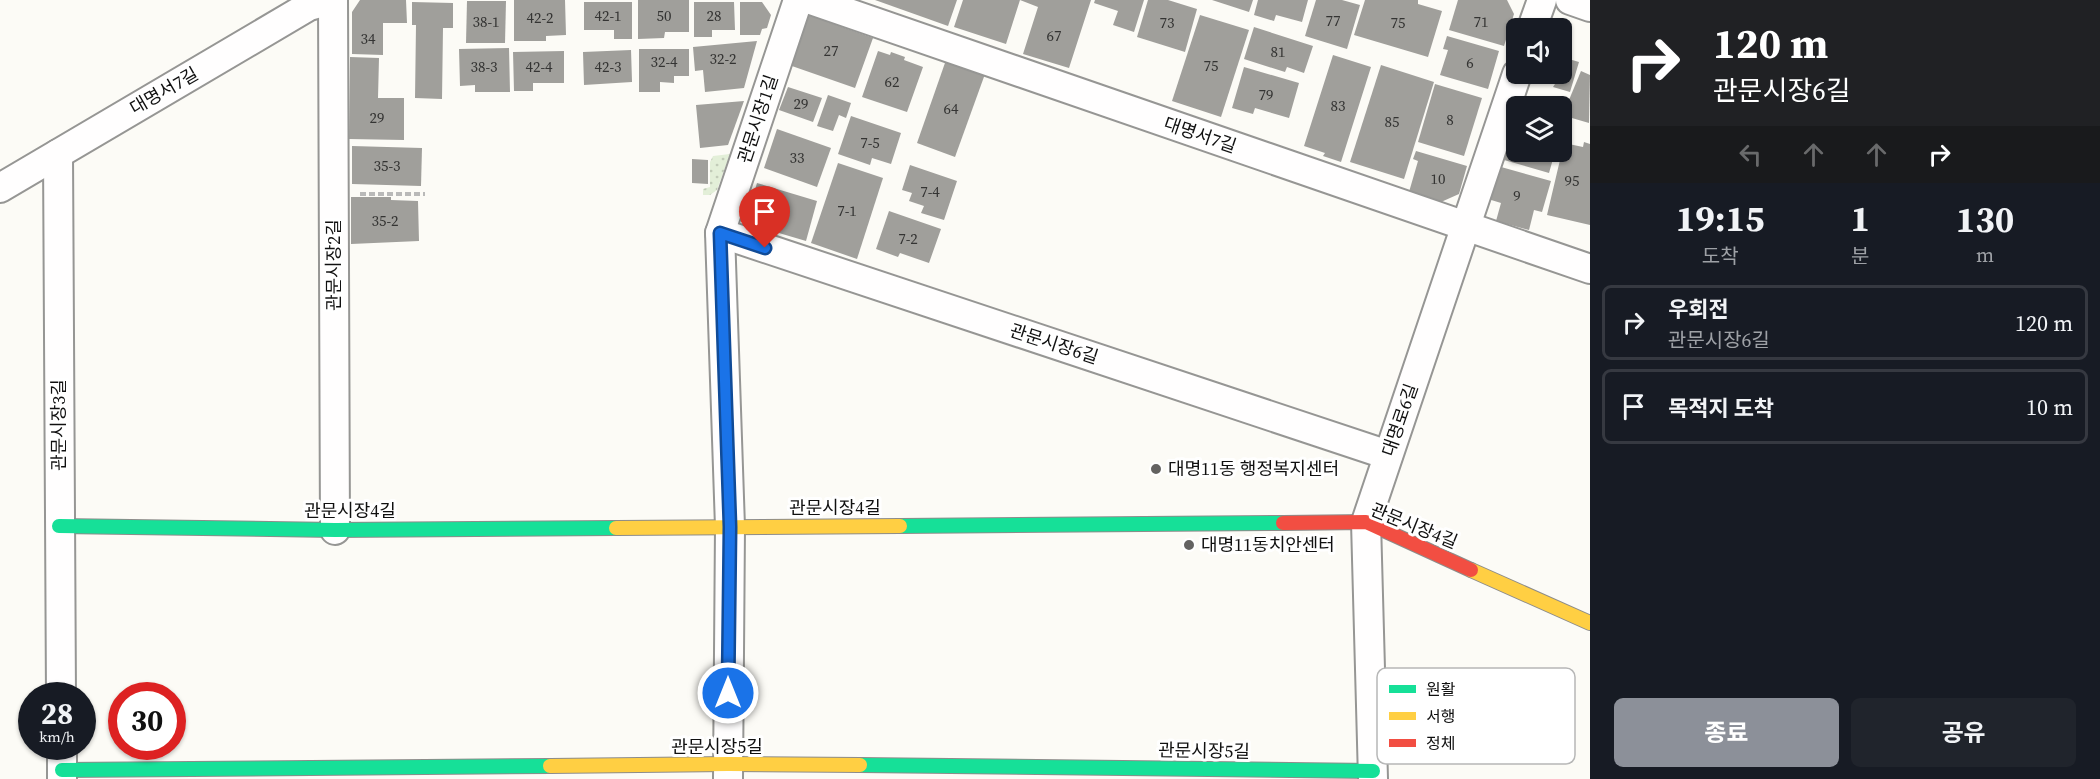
<!DOCTYPE html>
<html lang="ko">
<head>
<meta charset="utf-8">
<style>
  :root { --surface:#171b24; --page:#20242c; --text:#f1f3f6; --muted:#9ea1a6; --line:#363941; --accent:#8c9099 }
  body { margin:0; font-family:"Source Serif 4","Noto Sans KR",serif; background:var(--page); color:var(--text); height:100vh; display:flex; flex-direction:column; font-size:22px; white-space:nowrap }
  * { box-sizing:border-box; margin:0 }
  p { font-size:20px; color:var(--muted) }
  .icon { flex:none; width:33px; height:33px; fill:none; stroke:currentColor; stroke-width:2; stroke-linecap:round; stroke-linejoin:round }
  .map { position:relative; flex:1; overflow:hidden }
  .side { display:flex; flex-direction:column; background:var(--surface); width:510px }
  .side>* { flex:none }
  .banner { background:#202124; color:#fff; overflow:hidden }
  .buttons { position:absolute; left:1506px; top:18px; display:grid; gap:12px }
  .buttons a { display:grid; place-items:center; width:66px; height:66px; border-radius:9px; background:var(--surface); box-shadow:0 2px 4px #0004; font-size:30px }
  .speed { position:absolute; left:18px; top:682px; display:flex; gap:12px; font-size:30px; font-weight:700; text-align:center }
  .speed>* { display:grid; place-content:center; width:78px; height:78px; border-radius:50%; background:var(--surface); box-shadow:0 2px 4px #0004; line-height:1 }
  .speed small { font-size:15px; font-weight:400 }
  .speed .limit { border:9px solid #d22; background:#fff; color:#111 }
  .pin { position:absolute; display:grid; place-items:center; width:51px; height:51px; color:#fff; margin:-62px -26px; border-radius:50% 50% 50% 0; rotate:-45deg; box-shadow:0 0 6px #0007 }
  .pin .icon { rotate:45deg }
  .me { position:absolute; width:66px; margin:-33px; rotate:0deg; stroke-linejoin:round; filter:drop-shadow(0 0 4px #0008) }
  .turn { display:flex; align-items:center; gap:21px; height:126px; padding:0 24px; font-size:27px }
  .turn .icon { width:78px; height:78px; stroke-width:2.5 }
  .turn b { display:block; font-size:42px; line-height:51px }
  .lanes { display:flex; align-items:center; height:57px; padding:0 24px; background:#0003; justify-content:center; gap:30px; direction:ltr }
  .lanes .off { opacity:.35 }
  .eta { display:flex; justify-content:space-evenly; align-items:center; height:102px; text-align:center }
  .eta b { font-size:36px; font-weight:700; line-height:42px }
  .action { display:flex; gap:12px; margin-top:auto; padding:12px 24px }
  .action a { flex:1; height:69px; border-radius:9px; background:var(--accent); color:#fff; font-size:24px; font-weight:700; line-height:69px; text-align:center }
  .action a+a { background:var(--page); color:var(--text) }
  ul { padding:0; list-style:none }
  li { display:flex; align-items:center; gap:18px; height:75px; margin:0 12px 9px; padding:0 12px; border:3px solid var(--line); border-radius:9px }
  li div { flex:1 }
  li b { display:block; font-size:22px }
  li em { font-style:normal }
  main { display:flex; flex:1; min-height:0 }
  .map>svg:first-child { display:block }
  .grass { fill:url(#grass-dots) }
  .building { fill:#a09f9b }
  .lines { fill:none; stroke-linecap:round; stroke-linejoin:round }
  .street-casing { stroke:#969694; stroke-width:32 }
  .fast-casing { stroke:#8d8c8a; stroke-width:16 }
  .slow-casing { stroke:#8d8c8a; stroke-width:16 }
  .jam-casing { stroke:#8d8c8a; stroke-width:16 }
  .path { stroke:#b9b9b8; stroke-width:4; stroke-dasharray:6 3; stroke-linecap:butt }
  .street { stroke:#fffefe; stroke-width:28 }
  .fast { stroke:#16e098; stroke-width:14 }
  .slow { stroke:#ffcf43; stroke-width:14 }
  .jam { stroke:#f24e42; stroke-width:14 }
  .route-casing { stroke:#114b97; stroke-width:15 }
  .route { stroke:#1a73e8; stroke-width:10 }
  .poi-dot { fill:#636260; stroke:#fff; stroke-width:2 }
  .labels { text-anchor:middle; stroke-width:6; stroke-linejoin:round; paint-order:stroke }
  .number-label { font-size:15px; fill:#343433 }
  .street-label { font-size:18px; fill:#101010; stroke:#fff }
  .poi-label { font-size:18px; fill:#101010; stroke:#fff; text-anchor:start }
  .key { fill:#fff; stroke:#b7b7b7; stroke-width:1.5 }
  .key-label { font-size:16px; fill:#101010 }
</style>
</head>
<body>
<main>
<div class="map">
<svg width="1590" height="779" viewBox="0 0 1590 779">
  <defs>
    <pattern id="grass-dots" width="8" height="8" patternUnits="userSpaceOnUse" patternTransform="scale(1.5)"><rect width="8" height="8" fill="#e3efd8"/><path d="M2 2h.1M6 6h.1" fill="none" stroke="#c2ccb8" stroke-width="1.8" stroke-linecap="round"/></pattern>
  </defs>
  <rect width="100%" height="100%" fill="#fcfbf6"/>
  <path class="grass" d="M 730,154 L 717,190 L 710,195 L 703,195 L 703,189 L 710,187 L 710,162 L 713,156 Z"/>
  <g class="building">
    <path d="M 360,0 L 406,0 L 407,23 L 383,23 L 383,55 L 352,54 L 352,12 Z"/>
    <path d="M 514,0 L 565,0 L 566,35 L 546,36 L 546,41 L 514,41 Z"/>
    <path d="M 638,0 L 689,0 L 689,32 L 665,32 L 664,38 L 638,39 Z"/>
    <path d="M 875,0 L 957,0 L 948,26 Z"/>
    <path d="M 963,0 L 1091,0 L 1069,68 L 1023,54 L 1038,7 L 1020,0 L 1006,44 L 954,27 Z"/>
    <path d="M 1095,0 L 1144,0 L 1134,32 L 1113,25 L 1118,11 L 1094,3 Z"/>
    <path d="M 1148,0 L 1168,0 L 1197,9 L 1185,52 L 1137,37 Z"/>
    <path d="M 1212,0 L 1253,0 L 1249,12 Z"/>
    <path d="M 1258,0 L 1308,0 L 1302,22 L 1276,15 L 1274,21 L 1254,15 Z"/>
    <path d="M 1316,0 L 1342,0 L 1360,5 L 1347,49 L 1305,36 Z"/>
    <path d="M 1365,0 L 1418,0 L 1418,4 L 1442,11 L 1428,57 L 1354,35 Z"/>
    <path d="M 1458,0 L 1507,0 L 1514,14 L 1504,46 L 1449,30 Z"/>
    <path d="M 467,1 L 506,1 L 505,43 L 466,43 Z"/>
    <path d="M 412,2 L 453,3 L 453,28 L 443,28 L 442,99 L 415,98 L 416,25 L 412,25 Z"/>
    <path d="M 584,2 L 632,2 L 632,39 L 614,39 L 614,30 L 584,30 Z"/>
    <path d="M 694,2 L 734,2 L 735,30 L 712,30 L 712,37 L 694,37 Z"/>
    <path d="M 740,2 L 762,2 L 771,15 L 767,28 L 762,29 L 760,35 L 740,35 Z"/>
    <path d="M 819,12 L 830,16 L 828,22 L 873,38 L 855,88 L 789,65 L 806,16 Z"/>
    <path d="M 1200,15 L 1249,30 L 1221,117 L 1172,101 Z"/>
    <path d="M 1254,27 L 1313,46 L 1304,73 L 1287,67 L 1285,72 L 1244,59 Z"/>
    <path d="M 1447,36 L 1499,51 L 1488,89 L 1440,75 L 1448,50 L 1443,49 Z"/>
    <path d="M 757,41 L 744,88 L 705,92 L 703,70 L 695,71 L 693,47 Z"/>
    <path d="M 509,48 L 510,92 L 475,92 L 475,85 L 460,86 L 459,49 Z"/>
    <path d="M 639,49 L 689,49 L 689,76 L 674,76 L 674,83 L 660,82 L 660,92 L 639,92 Z"/>
    <path d="M 631,50 L 632,82 L 584,85 L 583,52 Z"/>
    <path d="M 564,51 L 564,83 L 533,83 L 533,91 L 514,91 L 513,52 Z"/>
    <path d="M 878,51 L 890,55 L 891,52 L 905,57 L 904,60 L 923,67 L 907,112 L 862,97 Z"/>
    <path d="M 1333,55 L 1371,67 L 1341,162 L 1323,156 L 1325,153 L 1304,146 Z"/>
    <path d="M 350,57 L 379,58 L 378,98 L 404,98 L 404,140 L 349,139 Z"/>
    <path d="M 1562,57 L 1579,62 L 1570,92 L 1553,87 L 1557,81 L 1533,74 L 1562,74 Z"/>
    <path d="M 946,60 L 985,74 L 955,157 L 917,143 Z"/>
    <path d="M 1381,65 L 1434,82 L 1404,179 L 1350,162 Z"/>
    <path d="M 1244,67 L 1299,83 L 1289,118 L 1255,108 L 1253,114 L 1232,108 Z"/>
    <path d="M 1581,71 L 1590,75 L 1589,123 L 1565,116 L 1564,112 Z"/>
    <path d="M 1435,84 L 1482,98 L 1464,156 L 1418,142 Z"/>
    <path d="M 788,87 L 822,98 L 813,122 L 779,110 Z"/>
    <path d="M 828,95 L 851,103 L 846,118 L 839,115 L 833,131 L 817,126 Z"/>
    <path d="M 744,101 L 728,145 L 700,148 L 696,105 Z"/>
    <path d="M 1516,111 L 1516,152 L 1555,152 L 1549,173 L 1497,158 Z"/>
    <path d="M 851,116 L 901,133 L 891,164 L 872,158 L 870,165 L 838,154 Z"/>
    <path d="M 777,129 L 831,148 L 817,187 L 764,168 Z"/>
    <path d="M 1584,142 L 1590,144 L 1590,225 L 1547,215 L 1564,143 L 1583,147 Z"/>
    <path d="M 352,146 L 422,148 L 421,186 L 352,184 Z"/>
    <path d="M 1416,151 L 1467,166 L 1459,194 L 1441,202 L 1409,192 L 1418,161 L 1413,159 Z"/>
    <path d="M 692,159 L 708,160 L 708,184 L 692,183 Z"/>
    <path d="M 838,163 L 883,178 L 857,259 L 811,243 Z"/>
    <path d="M 910,165 L 957,181 L 944,220 L 921,213 L 924,206 L 909,201 L 912,193 L 902,190 Z"/>
    <path d="M 1494,165 L 1551,181 L 1542,212 L 1534,210 L 1529,230 L 1496,221 L 1501,203 L 1488,199 Z"/>
    <path d="M 757,183 L 817,201 L 806,241 L 745,223 Z"/>
    <path d="M 351,197 L 391,197 L 391,200 L 418,201 L 419,241 L 351,244 Z"/>
    <path d="M 889,211 L 941,229 L 929,263 L 900,253 L 898,257 L 876,249 Z"/>
  </g>
  <g class="lines">
    <g class="street-casing">
      <g id="street">
        <path d="M 333,0 L 335,530"/>
        <path d="M 811,0 L 1590,269"/>
        <path d="M 1570,0 L 1590,7"/>
        <path d="M 1532,28 L 1542,0"/>
        <path d="M 58,154 L 61,696"/>
        <path d="M 0,188 L 309,6 L 330,0"/>
        <path d="M 720,233 L 1388,455"/>
        <path d="M 62,747 L 62,779"/>
        <path d="M 728,779 L 730,527 L 720,233 L 798,0"/>
        <path d="M 1373,779 L 1366,522 L 1517,74"/>
      </g>
    </g>
    <g class="fast-casing">
      <g id="fast">
        <path d="M 59,526 L 335,530 L 616,528"/>
        <path d="M 900,526 L 1283,523"/>
        <path d="M 860,765 L 1373,771"/>
        <path d="M 62,770 L 550,766"/>
      </g>
    </g>
    <g class="slow-casing">
      <g id="slow">
        <path d="M 616,528 L 900,526"/>
        <path d="M 1471,570 L 1590,623"/>
        <path d="M 550,766 L 728,764 L 860,765"/>
      </g>
    </g>
    <g class="jam-casing">
      <path id="jam" d="M 1283,523 L 1366,522 L 1471,570"/>
    </g>
    <path class="path" d="M 360,194 L 425,194"/>
    <use href="#street" class="street"/>
    <use href="#fast" class="fast"/>
    <use href="#slow" class="slow"/>
    <use href="#jam" class="jam"/>
  </g>
  <g class="lines">
    <g class="route-casing">
      <path id="route" d="M 728,693 L 730,527 L 720,233 L 765,248"/>
    </g>
    <use href="#route" class="route"/>
  </g>
  <g class="poi-dot">
    <circle cx="1156" cy="469" r="6"/>
    <circle cx="1189" cy="545" r="6"/>
  </g>
  <g class="labels">
    <g class="number-label">
      <text x="608" y="21">42-1</text>
      <text x="664" y="21">50</text>
      <text x="714" y="21">28</text>
      <text x="540" y="23">42-2</text>
      <text x="1333" y="26">77</text>
      <text x="486" y="27">38-1</text>
      <text x="1481" y="27">71</text>
      <text x="1167" y="28">73</text>
      <text x="1398" y="28">75</text>
      <text x="1054" y="41">67</text>
      <text x="368" y="44">34</text>
      <text x="831" y="56">27</text>
      <text x="1278" y="57">81</text>
      <text x="723" y="64">32-2</text>
      <text x="664" y="67">32-4</text>
      <text x="1470" y="68">6</text>
      <text x="1211" y="71">75</text>
      <text x="484" y="72">38-3</text>
      <text x="539" y="72">42-4</text>
      <text x="608" y="72">42-3</text>
      <text x="892" y="87">62</text>
      <text x="1266" y="100">79</text>
      <text x="801" y="109">29</text>
      <text x="1338" y="111">83</text>
      <text x="951" y="114">64</text>
      <text x="377" y="123">29</text>
      <text x="1450" y="125">8</text>
      <text x="1392" y="127">85</text>
      <text x="870" y="148">7-5</text>
      <text x="797" y="163">33</text>
      <text x="387" y="171">35-3</text>
      <text x="1438" y="184">10</text>
      <text x="1572" y="186">95</text>
      <text x="930" y="197">7-4</text>
      <text x="1517" y="201">9</text>
      <text x="847" y="216">7-1</text>
      <text x="385" y="226">35-2</text>
      <text x="908" y="244">7-2</text>
    </g>
    <g class="street-label">
      <text transform="translate(164 91) rotate(-30)" y="6">대명서7길</text>
      <text transform="translate(758 119) rotate(-72)" y="6">관문시장1길</text>
      <text transform="translate(1200 135) rotate(19)" y="6">대명서7길</text>
      <text transform="translate(334 265) rotate(-90)" y="6">관문시장2길</text>
      <text transform="translate(1054 344) rotate(18)" y="6">관문시장6길</text>
      <text transform="translate(1400 420) rotate(-71)" y="6">대명로6길</text>
      <text transform="translate(59 425) rotate(-90)" y="6">관문시장3길</text>
      <text x="835" y="514">관문시장4길</text>
      <text x="350" y="517">관문시장4길</text>
      <text transform="translate(1414 526) rotate(22)" y="6">관문시장4길</text>
      <text x="717" y="753">관문시장5길</text>
      <text transform="translate(1204 751) rotate(1)" y="6">관문시장5길</text>
    </g>
    <g class="poi-label">
      <text x="1168" y="475">대명11동 행정복지센터</text>
      <text x="1201" y="551">대명11동치안센터</text>
    </g>
  </g>
  <rect x="1377" y="668" width="198" height="96" rx="9" class="key"/>
  <rect x="1389" y="685" width="27" height="8" fill="#16e098"/>
  <rect x="1389" y="712" width="27" height="8" fill="#ffcf43"/>
  <rect x="1389" y="739" width="27" height="8" fill="#f24e42"/>
  <g class="key-label">
    <text x="1426" y="695">원활</text>
    <text x="1426" y="722">서행</text>
    <text x="1426" y="749">정체</text>
  </g>
</svg>
<div class="buttons">
<a><svg class="icon" aria-label="sound" viewBox="0 0 24 24"><path d="M4 9h4l5-4v14l-5-4H4zM17 9q2 3 0 6"/></svg></a>
<a><svg class="icon" aria-label="layers" viewBox="0 0 24 24"><path d="M12 4l9 5-9 5-9-5zM3 14l9 5 9-5"/></svg></a>
</div>
<div class="speed"><div>28<small>km/h</small></div><div class="limit">30</div></div>
<div class="pin" style="left:765px;top:248px;background:#d93025"><svg class="icon" aria-label="arrive" viewBox="0 0 24 24"><path d="M6 21V4h12l-3 4 3 4H6"/></svg></div>
<svg class="me" style="left:728px;top:693px" viewBox="-20 -20 40 40"><circle r="17" fill="#1a73e8" stroke="#fff" stroke-width="3"/><path d="M0-11L8 9 0 5-8 9z" fill="#fff"/></svg>
</div>
<section class="side">
<div class="banner">
<div class="turn"><svg class="icon" aria-label="right" viewBox="0 0 24 24"><path d="M7 20v-9h11M14 6l5 5-5 5"/></svg><div><b>120 m</b>관문시장6길</div></div>
<div class="lanes"><svg class="icon off" aria-label="left" viewBox="0 0 24 24"><path d="M17 20v-9H6M10 6l-5 5 5 5"/></svg><svg class="icon off" aria-label="ahead" viewBox="0 0 24 24"><path d="M12 20V5M6 11l6-6 6 6"/></svg><svg class="icon off" aria-label="ahead" viewBox="0 0 24 24"><path d="M12 20V5M6 11l6-6 6 6"/></svg><svg class="icon" aria-label="right" viewBox="0 0 24 24"><path d="M7 20v-9h11M14 6l5 5-5 5"/></svg></div>
</div>
<div class="eta">
<div><b>19:15</b><p>도착</p></div>
<div><b>1</b><p>분</p></div>
<div><b>130</b><p>m</p></div>
</div>
<ul>
<li><svg class="icon" aria-label="right" viewBox="0 0 24 24"><path d="M7 20v-9h11M14 6l5 5-5 5"/></svg><div><b>우회전</b><p>관문시장6길</p></div><em>120 m</em></li>
<li><svg class="icon" aria-label="arrive" viewBox="0 0 24 24"><path d="M6 21V4h12l-3 4 3 4H6"/></svg><div><b>목적지 도착</b></div><em>10 m</em></li>
</ul>
<div class="action"><a>종료</a><a>공유</a></div>
</section>
</main>
</body>
</html>
